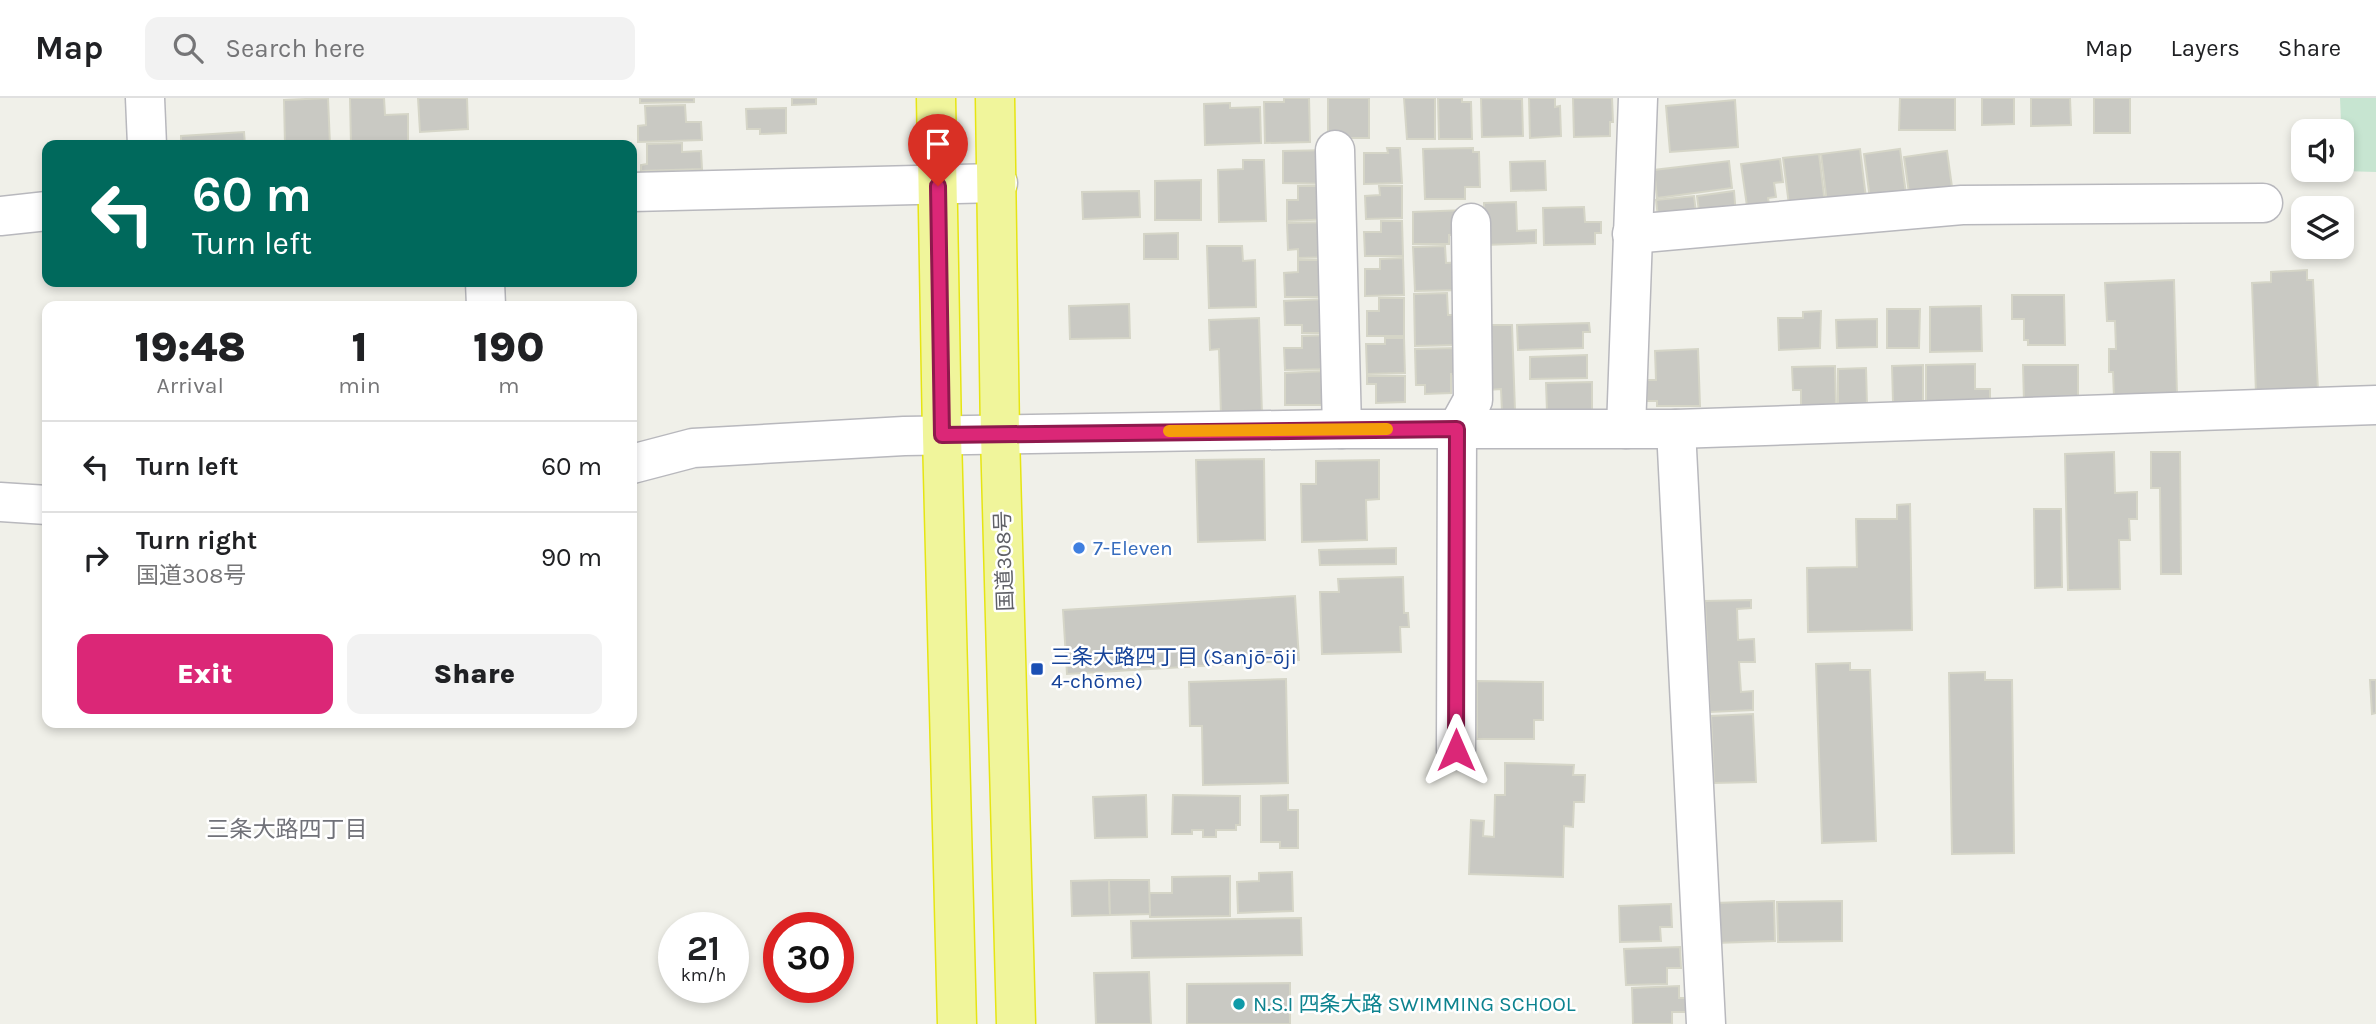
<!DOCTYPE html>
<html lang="en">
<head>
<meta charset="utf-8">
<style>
  :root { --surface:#fff; --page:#f2f2f2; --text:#202124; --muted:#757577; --line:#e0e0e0; --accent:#db2777 }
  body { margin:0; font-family:Karla,"Noto Sans JP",sans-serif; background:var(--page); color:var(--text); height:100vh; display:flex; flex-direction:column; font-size:26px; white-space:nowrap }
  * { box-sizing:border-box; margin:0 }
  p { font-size:23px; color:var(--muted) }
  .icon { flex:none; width:38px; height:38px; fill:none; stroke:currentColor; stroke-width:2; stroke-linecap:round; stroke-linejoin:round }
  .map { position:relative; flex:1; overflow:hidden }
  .sheet { position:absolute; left:42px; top:203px; width:595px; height:427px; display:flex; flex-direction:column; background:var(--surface); border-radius:14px; box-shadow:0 4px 10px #0003 }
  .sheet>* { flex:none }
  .banner { position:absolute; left:42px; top:42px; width:595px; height:147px; border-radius:14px; box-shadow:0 4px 10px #0003; background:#00695c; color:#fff; overflow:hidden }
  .buttons { position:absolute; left:2291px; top:21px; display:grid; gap:14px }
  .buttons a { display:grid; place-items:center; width:63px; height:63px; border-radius:14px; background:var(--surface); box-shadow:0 4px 10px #0003; font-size:35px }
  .speed { position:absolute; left:658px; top:814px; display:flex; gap:14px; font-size:35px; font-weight:700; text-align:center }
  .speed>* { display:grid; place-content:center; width:91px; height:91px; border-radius:50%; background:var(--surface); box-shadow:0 4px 10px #0003; line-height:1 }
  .speed small { font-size:18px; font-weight:400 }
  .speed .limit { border:10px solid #d22; background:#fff; color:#111 }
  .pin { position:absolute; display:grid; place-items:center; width:60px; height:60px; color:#fff; margin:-72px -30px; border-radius:50% 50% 50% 0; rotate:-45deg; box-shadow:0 0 7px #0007 }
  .pin .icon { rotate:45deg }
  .me { position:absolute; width:77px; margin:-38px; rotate:0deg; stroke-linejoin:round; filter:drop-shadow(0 0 5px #0008) }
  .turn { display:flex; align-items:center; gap:24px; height:147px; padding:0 35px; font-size:32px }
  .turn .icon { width:91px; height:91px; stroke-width:2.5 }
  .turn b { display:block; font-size:49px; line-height:60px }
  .eta { display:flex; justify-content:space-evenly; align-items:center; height:119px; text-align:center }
  .eta b { font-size:42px; font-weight:800; line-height:49px }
  .cta { display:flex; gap:14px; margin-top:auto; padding:14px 35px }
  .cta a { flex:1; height:80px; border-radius:14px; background:var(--accent); color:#fff; font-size:28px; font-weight:800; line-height:80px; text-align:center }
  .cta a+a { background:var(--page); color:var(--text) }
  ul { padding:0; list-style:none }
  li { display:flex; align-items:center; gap:21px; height:91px; padding:0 35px; border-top:2px solid var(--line) }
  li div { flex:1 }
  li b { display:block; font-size:26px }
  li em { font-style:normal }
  header { display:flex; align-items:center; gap:42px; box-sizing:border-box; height:98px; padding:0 35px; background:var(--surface); border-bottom:2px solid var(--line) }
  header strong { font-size:33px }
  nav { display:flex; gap:38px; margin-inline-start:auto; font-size:24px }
  .search { width:490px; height:63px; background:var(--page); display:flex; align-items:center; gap:18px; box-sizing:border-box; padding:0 24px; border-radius:14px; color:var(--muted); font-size:26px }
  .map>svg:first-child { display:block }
  .green { fill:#c7e5d1 }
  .building { fill:#c9c9c3; stroke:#d5d5c7; stroke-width:2 }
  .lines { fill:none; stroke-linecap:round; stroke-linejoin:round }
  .street-casing { stroke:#b8b8bd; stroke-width:41 }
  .highway-casing { stroke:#e6e512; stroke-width:41 }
  .street { stroke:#fff; stroke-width:38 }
  .highway { stroke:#f0f59b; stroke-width:38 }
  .route-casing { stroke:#8e194d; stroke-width:18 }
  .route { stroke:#db2777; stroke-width:12 }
  .slow { stroke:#f59e0b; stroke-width:12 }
  .shop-dot { fill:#3f7fe0; stroke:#fff; stroke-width:2.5 }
  .transit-dot { fill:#1a4fb4; stroke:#fff; stroke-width:2.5 }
  .culture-dot { fill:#0f9aa8; stroke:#fff; stroke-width:2.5 }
  .labels { text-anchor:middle; stroke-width:5; stroke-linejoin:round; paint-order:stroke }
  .shop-label { font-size:21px; fill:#366cbe; stroke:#fff; text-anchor:start }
  .street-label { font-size:21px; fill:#606167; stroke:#fff }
  .transit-label { font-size:21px; fill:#164399; stroke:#fff; text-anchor:start }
  .culture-label { font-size:21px; fill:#0d838f; stroke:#fff; text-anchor:start }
  .neighbourhood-label { font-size:23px; fill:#717279; stroke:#fff }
</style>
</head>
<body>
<header>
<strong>Map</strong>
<div class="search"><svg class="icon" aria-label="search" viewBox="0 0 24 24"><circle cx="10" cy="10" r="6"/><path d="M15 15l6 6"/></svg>Search here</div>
<nav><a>Map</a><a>Layers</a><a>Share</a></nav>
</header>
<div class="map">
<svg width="2376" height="926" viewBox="0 0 2376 926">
  <rect width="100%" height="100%" fill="#f0f0e9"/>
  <path class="green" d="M 2340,0 L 2376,0 L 2376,74 L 2343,73 Z"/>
  <g class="building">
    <path d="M 328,0 L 330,47 L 285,47 L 284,2 Z"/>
    <path d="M 350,0 L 384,0 L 385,17 L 408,16 L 408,47 L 351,47 Z"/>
    <path d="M 418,0 L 467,0 L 468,31 L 420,34 Z"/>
    <path d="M 640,0 L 694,0 L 694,4 L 640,5 Z"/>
    <path d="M 792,0 L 816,0 L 816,6 L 792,7 Z"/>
    <path d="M 1284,0 L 1309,0 L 1310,44 L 1265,45 L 1264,4 L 1284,4 Z"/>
    <rect x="1328" y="0" width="41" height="40"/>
    <path d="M 1404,0 L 1435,0 L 1435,41 L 1407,41 Z"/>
    <path d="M 1438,0 L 1462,0 L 1462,4 L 1471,4 L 1472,41 L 1439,41 Z"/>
    <path d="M 1481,0 L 1522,1 L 1523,38 L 1482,39 Z"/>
    <path d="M 1529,0 L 1555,0 L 1555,9 L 1560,8 L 1561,38 L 1530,40 Z"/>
    <path d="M 1573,0 L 1612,0 L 1613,24 L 1610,24 L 1610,38 L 1574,39 Z"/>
    <path d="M 1900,0 L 1955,0 L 1955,32 L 1899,32 Z"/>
    <path d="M 1982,0 L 2014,0 L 2014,26 L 1982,27 Z"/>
    <path d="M 2031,0 L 2070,0 L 2071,27 L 2031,28 Z"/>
    <rect x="2094" y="0" width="36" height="35"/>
    <path d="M 1735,2 L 1738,49 L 1670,54 L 1666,8 Z"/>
    <path d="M 1230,5 L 1230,10 L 1260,9 L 1261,45 L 1205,47 L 1204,6 Z"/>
    <path d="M 685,7 L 686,24 L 701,24 L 702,42 L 638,44 L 638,28 L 646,27 L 645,8 Z"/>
    <path d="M 786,10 L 786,35 L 760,36 L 760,31 L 747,31 L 746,11 Z"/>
    <path d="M 244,34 L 245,47 L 181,47 L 181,38 Z"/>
    <path d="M 682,45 L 682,54 L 701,53 L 702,71 L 641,73 L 641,67 L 647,66 L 647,46 Z"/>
    <path d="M 1387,50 L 1400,50 L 1402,85 L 1364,86 L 1364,55 L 1388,55 Z"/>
    <path d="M 1473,50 L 1473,54 L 1479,54 L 1480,89 L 1465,89 L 1465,101 L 1425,101 L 1423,51 Z"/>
    <path d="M 1860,51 L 1866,100 L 1827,105 L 1821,56 Z"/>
    <path d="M 1900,51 L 1906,96 L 1870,101 L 1864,56 Z"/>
    <path d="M 1332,52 L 1333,86 L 1283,85 L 1283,53 Z"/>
    <path d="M 1947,53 L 1952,89 L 1909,95 L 1904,59 Z"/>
    <path d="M 1819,56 L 1825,106 L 1789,107 L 1783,60 Z"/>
    <path d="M 1780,61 L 1783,84 L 1774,85 L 1776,99 L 1768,100 L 1770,112 L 1748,115 L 1741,66 Z"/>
    <path d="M 1243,62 L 1264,62 L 1266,123 L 1219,124 L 1218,72 L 1243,71 Z"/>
    <path d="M 1545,63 L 1546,92 L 1511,93 L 1510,64 Z"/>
    <path d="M 1729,63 L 1732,90 L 1657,100 L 1654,72 Z"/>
    <path d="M 1201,82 L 1201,122 L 1155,122 L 1155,83 Z"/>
    <path d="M 1298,88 L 1332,88 L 1333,121 L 1287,123 L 1287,102 L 1298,102 Z"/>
    <path d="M 1379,88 L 1402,88 L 1402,120 L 1366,121 L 1365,98 L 1380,97 Z"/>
    <path d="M 1139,93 L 1140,119 L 1083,121 L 1082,94 Z"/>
    <path d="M 1734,93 L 1736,117 L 1700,121 L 1697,98 Z"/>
    <path d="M 1694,98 L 1697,123 L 1658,119 L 1656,102 Z"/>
    <path d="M 1516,104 L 1517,133 L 1536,132 L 1536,145 L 1485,147 L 1484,105 Z"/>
    <path d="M 1584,109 L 1585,124 L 1601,124 L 1601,135 L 1595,135 L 1595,146 L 1544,147 L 1543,110 Z"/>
    <path d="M 1467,112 L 1468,136 L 1449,137 L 1449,146 L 1413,146 L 1413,114 Z"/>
    <path d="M 1381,123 L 1402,123 L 1403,158 L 1365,158 L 1364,134 L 1381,134 Z"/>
    <path d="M 1333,124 L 1334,159 L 1298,160 L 1298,151 L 1288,152 L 1287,125 Z"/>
    <path d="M 1178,135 L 1178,161 L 1144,161 L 1144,136 Z"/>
    <path d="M 1207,148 L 1242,148 L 1243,163 L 1255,162 L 1256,209 L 1209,210 Z"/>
    <path d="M 1445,148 L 1446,165 L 1463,164 L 1464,192 L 1415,193 L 1413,149 Z"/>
    <path d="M 1403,160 L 1404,197 L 1365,198 L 1365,171 L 1380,171 L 1380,161 Z"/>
    <path d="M 1298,162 L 1327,162 L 1328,199 L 1285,199 L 1284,175 L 1298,174 Z"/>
    <path d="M 2307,172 L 2307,182 L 2313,182 L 2318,293 L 2256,295 L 2252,185 L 2271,184 L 2271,174 Z"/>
    <path d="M 2174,182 L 2177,297 L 2114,299 L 2113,274 L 2109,274 L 2109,251 L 2116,251 L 2115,223 L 2107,223 L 2105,185 Z"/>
    <path d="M 1447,195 L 1448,217 L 1457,217 L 1457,247 L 1415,248 L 1414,196 Z"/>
    <path d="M 2012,197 L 2064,197 L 2065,247 L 2028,247 L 2028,242 L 2024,242 L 2024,221 L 2012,221 Z"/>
    <path d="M 1379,200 L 1404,200 L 1404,238 L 1367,238 L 1367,213 L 1379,213 Z"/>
    <path d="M 1327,201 L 1328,235 L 1302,235 L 1302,227 L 1285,227 L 1284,203 Z"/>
    <path d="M 1129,206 L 1130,240 L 1070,241 L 1069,208 Z"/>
    <path d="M 1981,208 L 1982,253 L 1930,254 L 1930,209 Z"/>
    <path d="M 1887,211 L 1920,211 L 1919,250 L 1887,250 Z"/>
    <path d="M 1821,213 L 1820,250 L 1779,252 L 1778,220 L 1803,220 L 1803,214 Z"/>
    <path d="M 1259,220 L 1262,317 L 1221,318 L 1219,251 L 1210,252 L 1209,222 Z"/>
    <path d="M 1877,221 L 1877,249 L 1837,250 L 1836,222 Z"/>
    <path d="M 1589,225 L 1590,234 L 1583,234 L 1583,250 L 1518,252 L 1517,227 Z"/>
    <path d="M 1487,227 L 1512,227 L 1515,313 L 1502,314 L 1501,291 L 1488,292 Z"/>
    <path d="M 1334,237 L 1335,271 L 1285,272 L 1284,250 L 1302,250 L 1302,238 Z"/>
    <path d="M 1385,240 L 1404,240 L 1405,275 L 1367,276 L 1366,246 L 1385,246 Z"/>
    <path d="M 1457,250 L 1458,276 L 1451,276 L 1451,295 L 1425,296 L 1425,287 L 1416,287 L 1415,251 Z"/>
    <path d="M 1698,251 L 1700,308 L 1657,308 L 1657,303 L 1647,303 L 1646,282 L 1656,282 L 1655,253 Z"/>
    <path d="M 1587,257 L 1587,280 L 1530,281 L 1530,259 Z"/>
    <path d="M 1975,266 L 1975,291 L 1990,291 L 1990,306 L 1926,304 L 1926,267 Z"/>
    <path d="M 1923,267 L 1923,303 L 1893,304 L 1892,268 Z"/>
    <path d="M 2023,267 L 2078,267 L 2078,304 L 2024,304 Z"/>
    <path d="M 1835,268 L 1836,308 L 1801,308 L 1801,292 L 1793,292 L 1792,269 Z"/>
    <path d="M 1866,270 L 1867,307 L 1838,308 L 1838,271 Z"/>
    <path d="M 1327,273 L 1328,307 L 1285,307 L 1285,275 Z"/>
    <path d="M 1367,278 L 1405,278 L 1405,304 L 1376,305 L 1376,286 L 1367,286 Z"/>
    <path d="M 1592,284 L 1592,313 L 1547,314 L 1546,285 Z"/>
    <path d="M 2114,354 L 2115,395 L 2137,394 L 2137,421 L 2129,421 L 2130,442 L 2119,442 L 2120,491 L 2068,492 L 2065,356 Z"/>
    <path d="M 2151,354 L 2180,354 L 2181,476 L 2161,476 L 2160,390 L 2151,390 Z"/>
    <path d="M 1264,361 L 1265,442 L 1198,444 L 1196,362 Z"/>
    <path d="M 1379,362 L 1379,401 L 1366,402 L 1367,442 L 1302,444 L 1301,386 L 1316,386 L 1316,363 Z"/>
    <path d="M 1910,406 L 1912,532 L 1808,534 L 1807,470 L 1857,469 L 1856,421 L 1897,421 L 1897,407 Z"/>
    <path d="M 2034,411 L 2061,411 L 2062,489 L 2035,490 Z"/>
    <path d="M 1396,450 L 1396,466 L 1320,467 L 1319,452 Z"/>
    <path d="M 1403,479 L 1404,515 L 1408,515 L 1409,529 L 1400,529 L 1401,554 L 1322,556 L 1320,494 L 1339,494 L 1338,481 Z"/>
    <path d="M 1295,498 L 1299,562 L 1067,576 L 1063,512 Z"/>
    <path d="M 1751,502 L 1751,510 L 1737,511 L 1738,542 L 1754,541 L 1755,564 L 1739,564 L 1741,594 L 1753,593 L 1753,612 L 1710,614 L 1705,503 Z"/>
    <path d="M 1850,565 L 1850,572 L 1870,572 L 1876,743 L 1822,745 L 1816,566 Z"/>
    <path d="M 1985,574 L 1985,582 L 2012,582 L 2014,755 L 1952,756 L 1949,575 Z"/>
    <path d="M 1286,581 L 1288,685 L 1203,687 L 1202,628 L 1190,628 L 1189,584 Z"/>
    <path d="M 2370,582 L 2376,582 L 2376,615 L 2372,616 Z"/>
    <path d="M 1477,583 L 1543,584 L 1543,622 L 1534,622 L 1534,641 L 1477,641 Z"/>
    <path d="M 1753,616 L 1756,684 L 1714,685 L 1711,618 Z"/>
    <path d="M 1505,665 L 1574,667 L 1573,677 L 1585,677 L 1584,704 L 1574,704 L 1573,729 L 1564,728 L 1563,779 L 1469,776 L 1471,722 L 1484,723 L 1483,738 L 1494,739 L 1495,697 L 1505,697 Z"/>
    <path d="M 1146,697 L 1147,739 L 1095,740 L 1093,699 Z"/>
    <path d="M 1173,697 L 1240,698 L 1240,727 L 1236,727 L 1236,732 L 1216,732 L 1216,739 L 1203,739 L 1203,732 L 1192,732 L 1192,736 L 1172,736 Z"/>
    <path d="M 1288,697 L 1288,712 L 1298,712 L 1298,750 L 1280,750 L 1280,744 L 1261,744 L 1261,698 Z"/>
    <path d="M 1292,774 L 1293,813 L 1238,815 L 1237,784 L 1259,783 L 1259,775 Z"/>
    <path d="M 1230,778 L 1230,818 L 1150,819 L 1149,795 L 1172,795 L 1172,779 Z"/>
    <path d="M 1109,782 L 1110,817 L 1072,818 L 1071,783 Z"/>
    <path d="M 1109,782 L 1149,782 L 1150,816 L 1110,817 Z"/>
    <path d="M 1774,803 L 1775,843 L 1715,845 L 1715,805 Z"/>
    <path d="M 1842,803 L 1842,843 L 1778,844 L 1777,804 Z"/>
    <path d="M 1671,806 L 1672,829 L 1660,829 L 1661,843 L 1620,844 L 1619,808 Z"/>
    <path d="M 1301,820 L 1302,857 L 1132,860 L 1131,823 Z"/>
    <path d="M 1680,849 L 1681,870 L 1667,870 L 1667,886 L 1626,887 L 1624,851 Z"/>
    <path d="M 1149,874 L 1151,926 L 1096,926 L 1094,875 Z"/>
    <path d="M 1290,885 L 1290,926 L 1187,926 L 1187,886 Z"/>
    <path d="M 1679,888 L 1679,900 L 1686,900 L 1686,914 L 1672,914 L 1672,926 L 1633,926 L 1632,890 Z"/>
  </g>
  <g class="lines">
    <g class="street-casing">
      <g id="street">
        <path d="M 145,0 L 147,47"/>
        <path d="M 1335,52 L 1342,331"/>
        <path d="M 632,94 L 998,85"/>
        <path d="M 0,118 L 47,113"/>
        <path d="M 1632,136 L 1962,107 L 2263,105"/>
        <path d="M 485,184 L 486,208"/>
        <path d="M 1626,331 L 1638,0"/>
        <path d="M 1676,331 L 1706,926"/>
        <path d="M 632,366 L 693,350 L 904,338 L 1342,331 L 1676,331 L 2376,307"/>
        <path d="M 0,404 L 47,407"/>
        <path d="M 1456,652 L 1457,331 L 1473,302 L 1471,125"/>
      </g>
    </g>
    <g class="highway-casing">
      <g id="highway">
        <path d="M 936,0 L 942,337 L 957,926"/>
        <path d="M 995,0 L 1000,336 L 1016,926"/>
      </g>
    </g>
    <use href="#street" class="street"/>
    <use href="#highway" class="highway"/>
  </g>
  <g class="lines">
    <g class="route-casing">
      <path id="route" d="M 938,88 L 942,337 L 1457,331 L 1456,652"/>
    </g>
    <use href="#route" class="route"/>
    <path class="slow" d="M 1169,333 L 1387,331"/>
  </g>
  <circle class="shop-dot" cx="1079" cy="450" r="7"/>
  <rect class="transit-dot" x="1030" y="564" width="14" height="14" rx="3.5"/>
  <circle class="culture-dot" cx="1239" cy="906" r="7"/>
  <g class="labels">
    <g class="shop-label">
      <text x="1093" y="457">7-Eleven</text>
    </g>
    <g class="street-label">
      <text transform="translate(1004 463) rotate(-92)" y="7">国道308号</text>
    </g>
    <g class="transit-label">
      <text x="1051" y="566">三条大路四丁目 (Sanjō-ōji<tspan x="1051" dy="24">4-chōme)</tspan></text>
    </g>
    <g class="culture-label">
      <text x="1253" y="913">N.S.I 四条大路 SWIMMING SCHOOL</text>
    </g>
    <g class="neighbourhood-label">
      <text x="287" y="739">三条大路四丁目</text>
    </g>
  </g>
</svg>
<div class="buttons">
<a><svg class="icon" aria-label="sound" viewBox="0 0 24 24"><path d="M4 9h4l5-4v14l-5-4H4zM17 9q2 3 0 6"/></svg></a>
<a><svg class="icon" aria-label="layers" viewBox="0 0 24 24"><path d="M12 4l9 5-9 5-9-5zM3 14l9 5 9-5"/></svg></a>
</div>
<div class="speed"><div>21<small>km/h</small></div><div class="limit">30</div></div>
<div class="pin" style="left:938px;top:88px;background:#d93025"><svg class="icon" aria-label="arrive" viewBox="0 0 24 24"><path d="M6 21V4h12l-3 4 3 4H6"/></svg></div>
<svg class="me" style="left:1456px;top:652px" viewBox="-20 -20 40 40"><path d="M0-17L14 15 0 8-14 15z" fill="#db2777" stroke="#fff" stroke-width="4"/></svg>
<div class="banner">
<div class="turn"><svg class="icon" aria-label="left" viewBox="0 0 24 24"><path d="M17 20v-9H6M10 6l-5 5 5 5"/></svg><div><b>60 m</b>Turn left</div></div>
</div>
<section class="sheet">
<div class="eta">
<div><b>19:48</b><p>Arrival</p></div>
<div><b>1</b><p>min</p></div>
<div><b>190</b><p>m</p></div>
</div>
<ul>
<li><svg class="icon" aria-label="left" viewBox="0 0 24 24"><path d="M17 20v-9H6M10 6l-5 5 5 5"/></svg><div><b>Turn left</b></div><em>60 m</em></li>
<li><svg class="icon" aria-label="right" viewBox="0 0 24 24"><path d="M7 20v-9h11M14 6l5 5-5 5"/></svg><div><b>Turn right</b><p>国道308号</p></div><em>90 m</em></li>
</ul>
<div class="cta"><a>Exit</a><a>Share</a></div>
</section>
</div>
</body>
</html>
